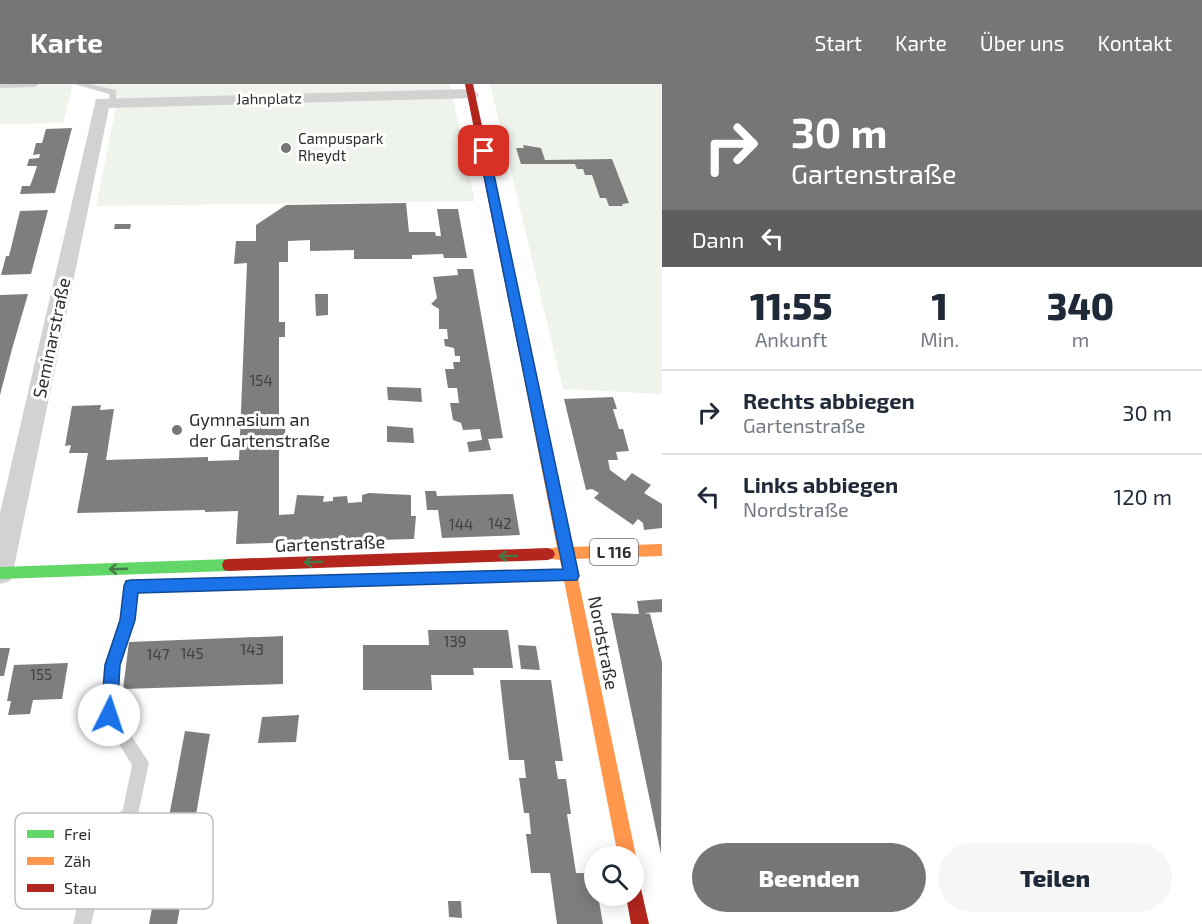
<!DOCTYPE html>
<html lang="de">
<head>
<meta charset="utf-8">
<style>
  :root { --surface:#fff; --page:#f6f6f7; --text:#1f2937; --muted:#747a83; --line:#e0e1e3; --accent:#767676 }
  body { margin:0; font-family:"Exo 2",sans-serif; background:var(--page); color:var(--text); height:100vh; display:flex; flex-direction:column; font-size:22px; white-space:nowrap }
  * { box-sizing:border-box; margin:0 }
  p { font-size:20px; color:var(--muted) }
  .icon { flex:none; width:33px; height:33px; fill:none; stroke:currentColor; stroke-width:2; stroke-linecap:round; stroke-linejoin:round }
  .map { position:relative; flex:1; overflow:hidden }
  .details { display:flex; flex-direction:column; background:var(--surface); width:540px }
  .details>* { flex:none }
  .banner { background:#767676; color:#fff; overflow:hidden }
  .buttons { position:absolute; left:584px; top:762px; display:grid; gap:12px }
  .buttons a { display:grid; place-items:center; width:60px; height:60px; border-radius:50%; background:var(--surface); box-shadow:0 3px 15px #0003; font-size:30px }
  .pin { position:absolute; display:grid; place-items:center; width:51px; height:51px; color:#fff; margin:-26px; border-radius:12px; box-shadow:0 3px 9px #0006 }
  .me { position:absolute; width:66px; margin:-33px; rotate:4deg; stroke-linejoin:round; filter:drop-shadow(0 0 4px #0008) }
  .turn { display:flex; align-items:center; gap:21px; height:126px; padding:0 30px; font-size:27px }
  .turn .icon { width:78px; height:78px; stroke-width:2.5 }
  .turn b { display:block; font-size:42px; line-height:51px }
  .then { display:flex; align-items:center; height:57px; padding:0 30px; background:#0003; gap:12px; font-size:22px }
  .eta { display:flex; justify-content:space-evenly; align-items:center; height:102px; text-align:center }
  .eta b { font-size:36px; font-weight:800; line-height:42px }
  .button { display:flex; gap:12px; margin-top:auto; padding:12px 30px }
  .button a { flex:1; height:69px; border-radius:36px; background:var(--accent); color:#fff; font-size:24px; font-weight:800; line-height:69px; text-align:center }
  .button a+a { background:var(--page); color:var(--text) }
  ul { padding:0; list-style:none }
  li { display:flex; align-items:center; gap:18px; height:84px; padding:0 30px; border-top:2px solid var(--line) }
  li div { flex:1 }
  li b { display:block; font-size:22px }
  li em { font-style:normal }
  header { display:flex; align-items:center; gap:36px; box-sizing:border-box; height:84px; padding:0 30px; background:var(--accent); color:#fff }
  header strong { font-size:28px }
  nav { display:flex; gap:33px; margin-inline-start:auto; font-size:21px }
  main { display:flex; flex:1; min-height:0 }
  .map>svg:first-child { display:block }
  .green { fill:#eef4eb }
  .building { fill:#7e7e7e }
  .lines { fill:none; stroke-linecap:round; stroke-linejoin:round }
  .lane { fill:#d2d2d2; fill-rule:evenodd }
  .street { fill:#d2d2d2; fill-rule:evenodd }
  .fast { fill:#63d668; fill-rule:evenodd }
  .slow { fill:#ff974d; fill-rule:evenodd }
  .jam { fill:#b3261e; fill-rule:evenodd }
  .oneway { stroke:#457948 }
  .route { fill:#1a73e8; stroke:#114b97; stroke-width:1.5 }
  .poi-dot { fill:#767676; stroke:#fff; stroke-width:2 }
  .labels { text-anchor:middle; stroke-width:6; stroke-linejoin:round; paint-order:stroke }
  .far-street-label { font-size:15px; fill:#2d2d2d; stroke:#fff }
  .far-poi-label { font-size:15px; fill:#2d2d2d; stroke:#fff; text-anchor:start }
  .number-label { font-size:15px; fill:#414141 }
  .shield { fill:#fff; stroke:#6c6c6c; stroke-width:1.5 }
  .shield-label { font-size:16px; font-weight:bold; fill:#2d2d2d }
  .street-label { font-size:18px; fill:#2d2d2d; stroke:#fff }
  .poi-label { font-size:18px; fill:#2d2d2d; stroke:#fff; text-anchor:start }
  .key { fill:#fff; stroke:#c0c0c0; stroke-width:1.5 }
  .key-label { font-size:16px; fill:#2d2d2d }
</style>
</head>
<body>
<header>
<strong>Karte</strong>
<nav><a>Start</a><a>Karte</a><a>Über uns</a><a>Kontakt</a></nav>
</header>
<main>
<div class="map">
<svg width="662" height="840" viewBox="0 0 662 840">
  <rect width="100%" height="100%" fill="#fff"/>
  <g class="green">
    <path d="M 0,0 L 73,0 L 63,39 L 0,40 Z"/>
    <path d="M 87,0 L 450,0 L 475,117 L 96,122 L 118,12 Z"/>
    <path d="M 490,0 L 662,0 L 662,310 L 563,305 Z"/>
  </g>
  <g class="building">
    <path d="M 72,44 L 55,109 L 20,110 L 22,102 L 30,102 L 33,94 L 37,82 L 27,82 L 29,75 L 39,74 L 40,70 L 33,71 L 36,59 L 42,59 L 46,45 Z"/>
    <path d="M 523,61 L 541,64 L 545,76 L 612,75 L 629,119 L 622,120 L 623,122 L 609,122 L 606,114 L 600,114 L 592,91 L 585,91 L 583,85 L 577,85 L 575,80 L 521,80 L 516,64 L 524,64 Z"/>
    <path d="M 406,119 L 409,148 L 435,148 L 436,152 L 441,152 L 437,125 L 458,125 L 467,174 L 444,174 L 443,170 L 412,171 L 412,175 L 354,175 L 354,166 L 310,167 L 310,156 L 288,157 L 288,178 L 279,178 L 279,238 L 285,238 L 285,253 L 279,253 L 279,342 L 285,341 L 286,360 L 279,360 L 279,431 L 294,430 L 297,411 L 324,412 L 323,418 L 333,417 L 333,413 L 347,412 L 348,419 L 362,418 L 362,411 L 369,409 L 411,411 L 411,432 L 416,432 L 414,455 L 236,460 L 238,427 L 205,428 L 205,426 L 77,429 L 88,369 L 69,369 L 71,361 L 65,362 L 72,322 L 101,321 L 100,326 L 114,325 L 106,376 L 208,373 L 208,377 L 239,376 L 247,179 L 234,180 L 236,157 L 256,157 L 256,141 L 286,121 Z"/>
    <path d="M 48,126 L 31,190 L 1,191 L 6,172 L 9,172 L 20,127 Z"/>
    <path d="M 115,140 L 131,140 L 130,145 L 114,145 Z"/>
    <path d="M 457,185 L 473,185 L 503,354 L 488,355 L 491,366 L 469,368 L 467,358 L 482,356 L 480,345 L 463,346 L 461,339 L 453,336 L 450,319 L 459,319 L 457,304 L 448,304 L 445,285 L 454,285 L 453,278 L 460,278 L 460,272 L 455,272 L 454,264 L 445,262 L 444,255 L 448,255 L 447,245 L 439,245 L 439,225 L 431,220 L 437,214 L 433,193 L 458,191 Z"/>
    <path d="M 28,210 L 12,265 L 0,311 L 0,211 Z"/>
    <path d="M 315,210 L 328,210 L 328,231 L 316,232 Z"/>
    <path d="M 387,303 L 421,304 L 422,318 L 388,316 Z"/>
    <path d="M 613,313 L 617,325 L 613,325 L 619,345 L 623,345 L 629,367 L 616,368 L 618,376 L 608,376 L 610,386 L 625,397 L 632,389 L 651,401 L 644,409 L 662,420 L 662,444 L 644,446 L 643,439 L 638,435 L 633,441 L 594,414 L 599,409 L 592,405 L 586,406 L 564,315 Z"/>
    <path d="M 387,342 L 413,344 L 414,359 L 387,358 Z"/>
    <path d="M 425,407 L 436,407 L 437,412 L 513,410 L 520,451 L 442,454 L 438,426 L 427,426 Z"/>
    <path d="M 662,515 L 662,528 L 644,529 L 650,530 L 662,578 L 661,770 L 611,529 L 639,530 L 637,517 Z"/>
    <path d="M 428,546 L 508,546 L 513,584 L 473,584 L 474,591 L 431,591 L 432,606 L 363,606 L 363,561 L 429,561 Z"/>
    <path d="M 283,552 L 283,600 L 123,605 L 129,558 Z"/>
    <path d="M 518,561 L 536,562 L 540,586 L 521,585 Z"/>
    <path d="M 0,564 L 10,564 L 4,592 L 0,592 Z"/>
    <path d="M 68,579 L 62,615 L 33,616 L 30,630 L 8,631 L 11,617 L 7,617 L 14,581 Z"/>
    <path d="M 500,596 L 551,596 L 563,677 L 555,677 L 558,695 L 566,695 L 571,730 L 567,730 L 576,789 L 594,789 L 594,812 L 598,812 L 603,840 L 557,840 L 550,789 L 531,789 L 526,750 L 531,750 L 529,729 L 524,729 L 519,694 L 526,694 L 524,676 L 509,676 Z"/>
    <path d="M 299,631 L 296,658 L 258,659 L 262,633 Z"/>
    <path d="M 185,647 L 210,650 L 177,840 L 149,840 Z"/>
    <path d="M 448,817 L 461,817 L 462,834 L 449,833 Z"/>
  </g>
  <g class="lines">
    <g class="lane">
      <path d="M 0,0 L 39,0 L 35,3 L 0,4 Z"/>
      <path d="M 74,0 L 89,0 L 116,6 L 117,19 L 110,21 L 109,10 Z"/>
      <path d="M 131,495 L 136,497 L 138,502 L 134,536 L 120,581 L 117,629 L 149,679 L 137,735 L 109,768 L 91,840 L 73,840 L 92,764 L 95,758 L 123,725 L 132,681 L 101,631 L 104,581 L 120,536 L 124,502 L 126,497 Z"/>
    </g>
    <path class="street" d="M 471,5 L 479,10 L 477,14 L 109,24 L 13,488 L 10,497 L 0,500 L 0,429 L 96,15 Z"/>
    <path class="fast" d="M 229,475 L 234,476 L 236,481 L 234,486 L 229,487 L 0,495 L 0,483 Z"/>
    <path class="slow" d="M 524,260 L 530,264 L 571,463 L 662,460 L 662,472 L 574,475 L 636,772 L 633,778 L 633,772 L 618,772 L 560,476 L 543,474 L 541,470 L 543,466 L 557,463 L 518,264 Z"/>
    <g class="jam">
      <path d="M 465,0 L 473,0 L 530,264 L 524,268 L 518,264 Z"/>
      <path d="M 548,464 L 553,466 L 555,470 L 553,474 L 548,476 L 229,487 L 224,486 L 222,481 L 224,476 L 229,475 Z"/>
      <path d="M 633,793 L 639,796 L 649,840 L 631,840 L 626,812 L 633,812 Z"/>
    </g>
  </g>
  <defs><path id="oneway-shaft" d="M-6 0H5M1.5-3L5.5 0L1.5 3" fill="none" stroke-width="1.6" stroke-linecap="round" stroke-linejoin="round" transform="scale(1.5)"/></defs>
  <g class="oneway">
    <use href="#oneway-shaft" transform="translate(508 472) rotate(178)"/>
    <use href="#oneway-shaft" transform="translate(313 478) rotate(178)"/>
    <use href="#oneway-shaft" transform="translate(118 485) rotate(178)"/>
  </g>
  <path class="route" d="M 484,64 L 489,67 L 579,492 L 577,496 L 138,509 L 135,536 L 120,581 L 117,631 L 115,637 L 109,639 L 103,637 L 101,631 L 105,581 L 120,536 L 124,502 L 126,497 L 131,496 L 563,485 L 479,67 Z"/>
  <g class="poi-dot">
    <circle cx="286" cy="64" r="6"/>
    <circle cx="177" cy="346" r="6"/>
  </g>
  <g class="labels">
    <g class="far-street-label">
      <text transform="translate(269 15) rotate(-1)" y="5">Jahnplatz</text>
    </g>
    <g class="far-poi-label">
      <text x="298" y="60">Campuspark<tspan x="298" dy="17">Rheydt</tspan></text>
    </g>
    <g class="number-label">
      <text x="261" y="302">154</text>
      <text x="500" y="445">142</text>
      <text x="461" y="446">144</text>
      <text x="455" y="563">139</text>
      <text x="252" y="571">143</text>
      <text x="192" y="575">145</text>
      <text x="158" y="576">147</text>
      <text x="41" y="596">155</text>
    </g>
    <rect class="shield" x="590" y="455" width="48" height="26" rx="4.5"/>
    <g class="shield-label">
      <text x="614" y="474">L 116</text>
    </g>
    <g class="street-label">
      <text transform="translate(52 254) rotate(-78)" y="6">Seminarstraße</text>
      <text transform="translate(330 460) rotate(-2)" y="6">Gartenstraße</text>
      <text transform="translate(603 559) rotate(79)" y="6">Nordstraße</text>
    </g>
    <g class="poi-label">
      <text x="189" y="342">Gymnasium an<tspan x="189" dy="21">der Gartenstraße</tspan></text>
    </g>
  </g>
  <rect x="15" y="729" width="198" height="96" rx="9" class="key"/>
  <rect x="27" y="746" width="27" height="8" fill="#63d668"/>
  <rect x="27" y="773" width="27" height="8" fill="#ff974d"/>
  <rect x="27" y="800" width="27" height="8" fill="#b3261e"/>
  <g class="key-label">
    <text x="64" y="756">Frei</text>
    <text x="64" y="783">Zäh</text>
    <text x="64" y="810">Stau</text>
  </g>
</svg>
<div class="buttons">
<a><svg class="icon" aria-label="search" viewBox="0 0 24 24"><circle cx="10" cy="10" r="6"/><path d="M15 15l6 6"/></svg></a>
</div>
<div class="pin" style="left:484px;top:67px;background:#d93025"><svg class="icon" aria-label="arrive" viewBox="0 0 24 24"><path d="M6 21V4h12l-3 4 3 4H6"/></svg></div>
<svg class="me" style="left:109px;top:631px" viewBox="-20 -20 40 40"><circle r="19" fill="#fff"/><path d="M0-13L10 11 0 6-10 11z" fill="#1a73e8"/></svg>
</div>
<section class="details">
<div class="banner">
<div class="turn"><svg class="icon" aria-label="right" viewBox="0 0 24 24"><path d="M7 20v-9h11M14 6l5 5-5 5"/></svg><div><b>30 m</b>Gartenstraße</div></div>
<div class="then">Dann<svg class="icon" aria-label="left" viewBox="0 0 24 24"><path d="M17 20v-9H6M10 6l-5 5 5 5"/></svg></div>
</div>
<div class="eta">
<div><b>11:55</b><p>Ankunft</p></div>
<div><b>1</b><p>Min.</p></div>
<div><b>340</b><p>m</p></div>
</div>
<ul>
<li><svg class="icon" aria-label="right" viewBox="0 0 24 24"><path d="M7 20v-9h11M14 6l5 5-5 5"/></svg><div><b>Rechts abbiegen</b><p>Gartenstraße</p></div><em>30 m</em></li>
<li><svg class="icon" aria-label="left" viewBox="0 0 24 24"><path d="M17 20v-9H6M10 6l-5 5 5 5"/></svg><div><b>Links abbiegen</b><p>Nordstraße</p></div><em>120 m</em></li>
</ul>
<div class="button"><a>Beenden</a><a>Teilen</a></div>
</section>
</main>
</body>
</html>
